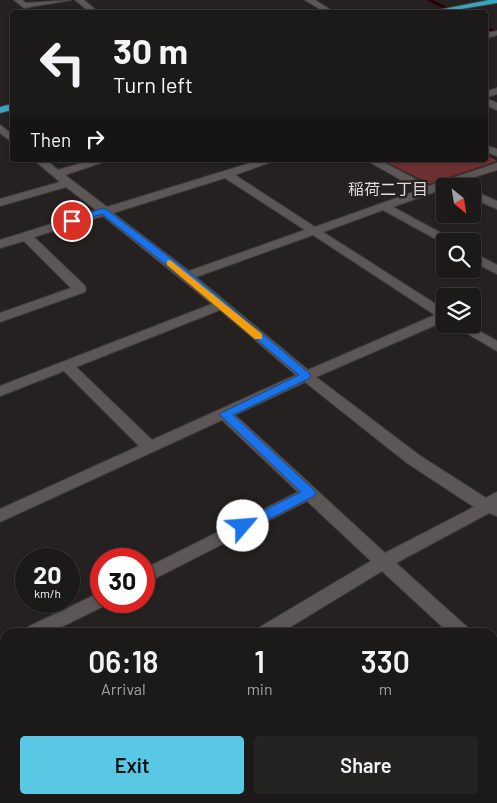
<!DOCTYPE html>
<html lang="en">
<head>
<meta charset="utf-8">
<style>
  :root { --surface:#1c1919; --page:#252222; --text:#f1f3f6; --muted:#a0a0a2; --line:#3a3838; --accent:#59c8e5 }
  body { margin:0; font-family:Barlow,"Noto Sans JP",sans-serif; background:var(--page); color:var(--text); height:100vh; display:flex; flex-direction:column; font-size:19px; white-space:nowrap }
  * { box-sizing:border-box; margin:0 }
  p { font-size:16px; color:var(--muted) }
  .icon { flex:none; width:28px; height:28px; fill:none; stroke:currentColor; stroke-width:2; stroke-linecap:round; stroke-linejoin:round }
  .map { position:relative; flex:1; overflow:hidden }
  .details { position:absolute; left:0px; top:628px; width:498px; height:176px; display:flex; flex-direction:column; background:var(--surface); border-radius:15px 15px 0 0; box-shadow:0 1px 4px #0004,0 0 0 1px var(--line) }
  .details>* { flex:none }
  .banner { position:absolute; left:10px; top:10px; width:478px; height:152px; border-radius:5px; box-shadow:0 1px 4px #0004,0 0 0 1px var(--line); background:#1c1919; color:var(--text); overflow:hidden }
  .needle { width:32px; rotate:150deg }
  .buttons { position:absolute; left:436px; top:178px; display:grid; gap:10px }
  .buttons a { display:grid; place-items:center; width:45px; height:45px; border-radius:5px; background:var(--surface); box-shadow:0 1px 4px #0004,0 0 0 1px var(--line); font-size:25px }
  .speed { position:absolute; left:15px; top:548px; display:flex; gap:10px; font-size:25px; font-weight:700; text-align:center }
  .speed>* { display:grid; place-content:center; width:65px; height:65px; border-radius:50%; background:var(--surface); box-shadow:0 1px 4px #0004,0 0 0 1px var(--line); line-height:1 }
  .speed small { font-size:12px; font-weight:400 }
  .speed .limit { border:8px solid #d22; background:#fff; color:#111 }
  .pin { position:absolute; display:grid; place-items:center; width:42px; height:42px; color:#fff; margin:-21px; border:2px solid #fff; border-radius:50%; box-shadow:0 1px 5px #0007 }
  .me { position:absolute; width:55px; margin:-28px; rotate:63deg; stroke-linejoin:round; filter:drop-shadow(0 0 4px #0008) }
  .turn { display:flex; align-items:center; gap:18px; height:105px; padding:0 20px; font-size:22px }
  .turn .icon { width:65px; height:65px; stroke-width:2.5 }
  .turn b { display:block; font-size:35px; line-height:42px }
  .then { display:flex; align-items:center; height:48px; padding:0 20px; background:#0003; gap:10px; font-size:19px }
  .eta { display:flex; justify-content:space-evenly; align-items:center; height:85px; text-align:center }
  .eta b { font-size:30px; font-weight:600; line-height:35px }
  .primary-button { display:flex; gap:10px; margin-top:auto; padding:10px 20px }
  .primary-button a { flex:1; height:58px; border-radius:5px; background:var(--accent); color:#111; font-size:20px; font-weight:600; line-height:58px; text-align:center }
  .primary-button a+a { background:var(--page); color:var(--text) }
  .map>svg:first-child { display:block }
  .green { fill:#6e2f30 }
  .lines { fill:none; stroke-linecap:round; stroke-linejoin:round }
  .stream { stroke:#270002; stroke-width:3 }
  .minor-casing { stroke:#413d3c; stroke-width:2 }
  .highway-casing { stroke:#413d3c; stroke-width:2 }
  .minor { fill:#5c5656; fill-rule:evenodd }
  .highway { fill:#39a4be; fill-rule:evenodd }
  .route { fill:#1a73e8; stroke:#114b97 }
  .slow { fill:#f59e0b }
  .labels { text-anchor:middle; stroke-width:5; stroke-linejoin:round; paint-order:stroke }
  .far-neighbourhood-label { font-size:16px; fill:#dfdbdb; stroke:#262121 }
</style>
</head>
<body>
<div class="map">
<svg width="497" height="803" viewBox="0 0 497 803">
  <rect width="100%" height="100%" fill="#262121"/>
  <g class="green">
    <path d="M 485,154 L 497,161 L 430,184 L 382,160 L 485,160 Z"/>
    <path d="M 40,799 L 201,799 L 204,803 L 32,803 Z"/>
  </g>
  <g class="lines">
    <g class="stream">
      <path d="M 429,0 L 455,12"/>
      <path d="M 485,27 L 495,32"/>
    </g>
    <g class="minor-casing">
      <g id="minor">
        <path d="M 14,0 L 22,0 L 26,3 L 71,0 L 24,8 Z"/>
        <path d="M 75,0 L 84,0 L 98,12 L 90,12 Z"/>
        <path d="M 305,0 L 315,0 L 334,12 L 325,12 Z"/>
        <path d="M 497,31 L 497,35 L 485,39 L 485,33 Z"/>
        <path d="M 497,88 L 497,94 L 485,98 L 485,92 Z"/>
        <path d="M 485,98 L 497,103 L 497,110 L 485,105 Z"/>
        <path d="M 0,125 L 12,134 L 12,142 L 0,133 Z"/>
        <path d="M 485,145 L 497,149 L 497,156 L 485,152 Z"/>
        <path d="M 34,160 L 46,160 L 58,170 L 92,160 L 109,160 L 65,175 L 107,207 L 260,160 L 276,160 L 235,175 L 315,227 L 419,190 L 366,160 L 379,160 L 429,186 L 497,163 L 497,170 L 445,186 L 445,188 L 393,207 L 450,238 L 452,241 L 445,241 L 445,244 L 383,210 L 323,232 L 445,310 L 445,321 L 316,377 L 419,455 L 486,498 L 497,492 L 497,516 L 489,513 L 396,563 L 467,627 L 469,632 L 448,632 L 382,571 L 282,632 L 258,632 L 260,627 L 371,561 L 307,501 L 144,584 L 144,569 L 298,492 L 222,420 L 0,522 L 0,509 L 139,446 L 64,371 L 0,396 L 0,386 L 212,304 L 103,216 L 34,237 L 85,286 L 86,289 L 85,292 L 0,322 L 0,313 L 71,288 L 24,241 L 0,248 L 0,240 L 96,210 L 66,187 L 0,206 L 0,199 L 60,182 ZM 225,178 L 305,230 L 189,271 L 113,213 ZM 313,235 L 435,315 L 308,370 L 196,277 ZM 220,310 L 296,375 L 152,440 L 76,367 ZM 305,382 L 407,463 L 474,507 L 385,553 L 235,415 Z"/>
        <path d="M 472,190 L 497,201 L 497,209 L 472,198 Z"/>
        <path d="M 472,252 L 497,265 L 497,274 L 472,261 Z"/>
        <path d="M 451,324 L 467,324 L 497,341 L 497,351 Z"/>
        <path d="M 101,592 L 101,601 L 109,601 L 108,604 L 51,632 L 26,632 L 28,627 Z"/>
        <path d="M 5,640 L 5,656 L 0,658 L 0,642 Z"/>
        <path d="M 492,655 L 497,657 L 497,676 L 492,675 Z"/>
        <path d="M 5,773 L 5,793 L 0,795 L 0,775 Z"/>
        <path d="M 296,799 L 322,799 L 320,803 L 294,803 Z"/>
        <path d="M 326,799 L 350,799 L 352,803 L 328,803 Z"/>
      </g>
    </g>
    <g class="highway-casing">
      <g id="highway">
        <path d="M 489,0 L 497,0 L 497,3 L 443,12 L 428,12 Z"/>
        <path d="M 12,104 L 12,110 L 0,113 L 0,107 Z"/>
      </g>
    </g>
    <use href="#minor" class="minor"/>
    <use href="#highway" class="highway"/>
  </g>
  <path class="route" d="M 100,209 L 106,209 L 190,273 L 310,374 L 310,378 L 233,415 L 314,490 L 316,493 L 314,496 L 248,530 L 238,530 L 237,526 L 238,523 L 301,492 L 219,414 L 299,375 L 183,278 L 102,214 L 72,224 L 68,221 Z"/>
  <path class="slow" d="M 170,260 L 262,334 L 262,339 L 255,339 L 167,265 L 167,261 Z"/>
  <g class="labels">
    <g class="far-neighbourhood-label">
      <text x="388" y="195">稲荷二丁目</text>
    </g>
  </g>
</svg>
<div class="buttons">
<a><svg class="needle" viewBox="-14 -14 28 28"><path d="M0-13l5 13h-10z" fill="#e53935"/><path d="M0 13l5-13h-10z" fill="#a0a0a2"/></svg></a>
<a><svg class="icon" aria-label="search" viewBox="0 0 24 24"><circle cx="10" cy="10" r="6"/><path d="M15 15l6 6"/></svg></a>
<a><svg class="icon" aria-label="layers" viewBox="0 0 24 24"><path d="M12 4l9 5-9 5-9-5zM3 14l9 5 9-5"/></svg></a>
</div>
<div class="speed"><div>20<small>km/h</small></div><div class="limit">30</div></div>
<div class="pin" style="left:72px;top:221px;background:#d93025"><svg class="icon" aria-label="arrive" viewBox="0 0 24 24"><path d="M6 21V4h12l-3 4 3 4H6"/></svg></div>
<svg class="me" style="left:243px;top:526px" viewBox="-20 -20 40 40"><circle r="19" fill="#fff"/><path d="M0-13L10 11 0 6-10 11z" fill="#1a73e8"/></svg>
<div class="banner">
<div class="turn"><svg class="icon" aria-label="left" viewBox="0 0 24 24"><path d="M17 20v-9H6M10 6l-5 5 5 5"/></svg><div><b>30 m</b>Turn left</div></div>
<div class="then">Then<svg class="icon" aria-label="right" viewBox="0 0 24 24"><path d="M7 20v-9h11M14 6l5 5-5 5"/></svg></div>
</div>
<section class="details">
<div class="eta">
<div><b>06:18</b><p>Arrival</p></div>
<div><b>1</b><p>min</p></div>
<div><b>330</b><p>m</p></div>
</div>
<div class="primary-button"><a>Exit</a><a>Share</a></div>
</section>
</div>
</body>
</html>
